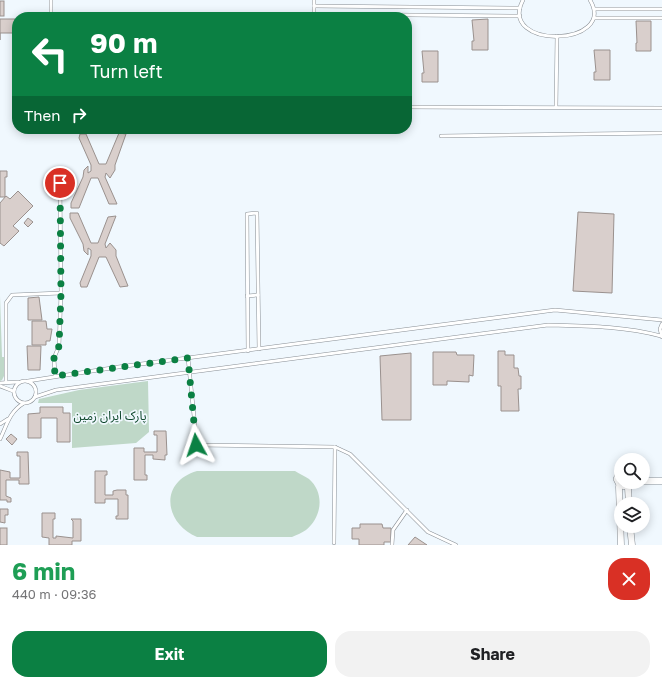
<!DOCTYPE html>
<html lang="en">
<head>
<meta charset="utf-8">
<style>
  :root { --surface:#fff; --page:#f2f2f2; --text:#202124; --muted:#757577; --accent:#0b8043 }
  body { margin:0; font-family:"Golos Text","Noto Sans Arabic",sans-serif; background:var(--page); color:var(--text); height:100vh; display:flex; flex-direction:column; font-size:15px; white-space:nowrap }
  * { box-sizing:border-box; margin:0 }
  p { font-size:13px; color:var(--muted) }
  .icon { flex:none; width:22px; height:22px; fill:none; stroke:currentColor; stroke-width:2; stroke-linecap:round; stroke-linejoin:round }
  .map { position:relative; height:545px; overflow:hidden }
  .panel { display:flex; flex-direction:column; background:var(--surface); flex:1 }
  .panel>* { flex:none }
  .banner { position:absolute; left:12px; top:12px; width:400px; height:122px; border-radius:16px; box-shadow:0 2px 10px #0003; background:#0b8043; color:#fff; overflow:hidden }
  .fabs { position:absolute; left:614px; top:453px; display:grid; gap:8px }
  .fabs a { display:grid; place-items:center; width:36px; height:36px; border-radius:50%; background:var(--surface); box-shadow:0 2px 10px #0003; font-size:20px }
  .pin { position:absolute; display:grid; place-items:center; width:34px; height:34px; color:#fff; margin:-17px; border:2px solid #fff; border-radius:50%; box-shadow:0 1px 4px #0007 }
  .me { position:absolute; width:44px; margin:-22px; rotate:355deg; stroke-linejoin:round; filter:drop-shadow(0 0 3px #0008) }
  .turn { display:flex; align-items:center; gap:14px; height:84px; padding:0 12px; font-size:18px }
  .turn .icon { width:52px; height:52px; stroke-width:2.5 }
  .turn b { display:block; font-size:28px; line-height:34px }
  .then { display:flex; align-items:center; height:38px; padding:0 12px; background:#0003; gap:8px; font-size:15px }
  .round { display:grid; place-items:center; flex:none; width:42px; height:42px; border-radius:16px; background:var(--page) }
  .overview { display:flex; align-items:center; justify-content:space-between; height:68px; padding:0 12px }
  h1 { font-size:24px; font-weight:700; line-height:30px; color:#1e9e55 }
  .action { display:flex; gap:8px; margin-top:auto; padding:8px 12px }
  .action a { flex:1; height:46px; border-radius:16px; background:var(--accent); color:#fff; font-size:16px; font-weight:700; line-height:46px; text-align:center }
  .action a+a { background:var(--page); color:var(--text) }
  .map>svg:first-child { display:block }
  .green { fill:#bfd8c8 }
  .building { fill:#d9cfcc; stroke:#9a918e }
  .lines { fill:none; stroke-linecap:round; stroke-linejoin:round }
  .lane-casing { stroke:#888e94; stroke-width:4 }
  .street-casing { stroke:#888e94; stroke-width:7 }
  .lane { stroke:#fff; stroke-width:3 }
  .street { stroke:#fff; stroke-width:6 }
  .route { stroke:#0b8043; stroke-width:7; stroke-dasharray:0 12.6 }
  .labels { text-anchor:middle; stroke-width:3.5; stroke-linejoin:round; paint-order:stroke }
  .park-label { font-size:12px; fill:#0a4428; stroke:#f0f8fe }
</style>
</head>
<body>
<div class="map">
<svg width="662" height="545" viewBox="0 0 662 545">
  <rect width="100%" height="100%" fill="#f0f8fe"/>
  <g class="green">
    <path d="M 0,296 L 2,357 L 4,357 L 4,376 L 2,380 L 0,381 Z"/>
    <path d="M 148,381 L 149,432 L 136,443 L 72,448 L 72,403 L 38,403 L 39,399 L 79,390 Z"/>
    <path d="M 197,471 L 295,471 C 299,474 305,476 309,479 C 325,493 322,517 306,530 C 302,533 296,535 292,537 L 197,537 C 164,523 159,482 197,471 Z"/>
  </g>
  <g class="building">
    <rect x="0" y="1" width="4" height="15"/>
    <path d="M 0,19 L 15,19 L 16,33 L 0,33 L 0,40 Z"/>
    <path d="M 488,19 L 488,50 L 472,50 L 472,41 L 474,41 L 472,20 Z"/>
    <path d="M 636,21 L 651,21 L 651,51 L 636,51 L 636,43 L 637,43 Z"/>
    <path d="M 594,50 L 610,50 L 610,80 L 594,80 L 594,72 L 596,72 Z"/>
    <path d="M 422,51 L 438,51 L 438,82 L 422,82 L 422,73 L 424,73 Z"/>
    <path d="M 119,133 L 126,134 L 115,165 L 115,170 L 110,178 L 106,173 L 105,177 L 117,204 L 109,204 L 98,178 L 91,178 L 79,208 L 71,208 L 71,203 L 83,177 L 84,170 L 88,166 L 88,173 L 91,171 L 91,165 L 79,138 L 80,134 L 86,134 L 99,164 L 106,164 Z"/>
    <path d="M 0,171 L 7,171 L 7,177 L 5,177 L 5,197 L 0,197 Z"/>
    <path d="M 18,191 L 33,206 L 13,226 L 19,231 L 4,246 L 0,243 L 0,203 L 6,196 L 10,199 Z"/>
    <path d="M 578,212 L 614,214 L 612,293 L 573,291 Z"/>
    <path d="M 70,213 L 78,213 L 91,243 L 98,243 L 108,217 L 116,216 L 105,244 L 106,248 L 110,243 L 116,250 L 116,256 L 128,286 L 120,287 L 106,257 L 99,257 L 87,287 L 81,287 L 80,283 L 91,256 L 91,250 L 88,248 L 88,255 L 84,251 L 83,244 L 70,218 Z"/>
    <path d="M 28,218 L 33,222 L 28,227 L 24,223 Z"/>
    <path d="M 39,297 L 42,320 L 28,320 L 28,298 Z"/>
    <path d="M 32,321 L 46,321 L 47,329 L 52,329 L 50,341 L 46,341 L 46,345 L 32,345 Z"/>
    <path d="M 27,346 L 41,346 L 40,370 L 28,370 Z"/>
    <path d="M 498,351 L 505,351 L 505,355 L 514,355 L 514,368 L 518,368 L 519,376 L 521,376 L 521,389 L 518,389 L 519,411 L 501,411 L 501,386 L 498,386 Z"/>
    <path d="M 433,352 L 456,352 L 457,355 L 474,355 L 473,376 L 469,375 L 469,382 L 447,381 L 447,385 L 433,385 Z"/>
    <path d="M 411,353 L 411,420 L 382,420 L 380,356 Z"/>
    <path d="M 40,407 L 63,407 L 63,413 L 70,413 L 70,442 L 57,442 L 57,418 L 41,418 L 41,438 L 28,438 L 28,414 L 40,413 Z"/>
    <path d="M 154,431 L 166,431 L 167,455 L 165,455 L 165,460 L 153,459 L 153,455 L 145,455 L 145,475 L 147,475 L 147,480 L 134,480 L 134,448 L 144,448 L 144,452 L 157,452 L 157,435 L 154,435 Z"/>
    <path d="M 11,434 L 17,439 L 12,445 L 6,439 Z"/>
    <path d="M 17,452 L 28,452 L 29,484 L 19,484 L 19,480 L 6,480 L 6,496 L 11,498 L 11,502 L 7,502 L 7,500 L 0,500 L 0,470 L 10,472 L 10,478 L 20,478 L 20,456 L 17,456 Z"/>
    <path d="M 95,471 L 107,471 L 107,475 L 105,475 L 105,495 L 113,495 L 113,491 L 117,490 L 126,490 L 126,495 L 128,495 L 128,519 L 116,519 L 116,516 L 118,516 L 118,499 L 105,499 L 105,503 L 95,503 Z"/>
    <path d="M 0,509 L 8,509 L 8,515 L 5,515 L 5,523 L 0,522 Z"/>
    <path d="M 42,513 L 55,513 L 55,519 L 53,519 L 53,538 L 56,538 L 56,536 L 73,538 L 73,521 L 71,519 L 81,519 L 81,541 L 72,541 L 72,545 L 49,545 L 49,538 L 42,537 Z"/>
    <path d="M 360,524 L 382,524 L 383,528 L 391,528 L 391,542 L 384,542 L 384,545 L 359,545 L 359,539 L 352,539 L 352,528 L 360,528 Z"/>
    <rect x="0" y="528" width="7" height="17"/>
    <path d="M 415,537 L 427,545 L 408,545 Z"/>
  </g>
  <g class="lines">
    <g class="lane-casing">
      <g id="lane">
        <path d="M 51,0 L 51,17"/>
        <path d="M 523,0 C 497,50 618,47 590,0"/>
        <path d="M 314,6 L 520,8"/>
        <path d="M 595,9 L 662,9"/>
        <path d="M 314,14 L 520,16"/>
        <path d="M 314,17 L 314,0"/>
        <path d="M 594,18 L 662,18"/>
        <path d="M 407,107 L 662,108"/>
        <path d="M 556,107 L 557,36"/>
        <path d="M 441,136 L 662,133"/>
        <path d="M 247,296 L 258,295"/>
        <path d="M 662,337 L 660,329 L 662,324"/>
        <path d="M 248,351 L 247,214 L 257,213 L 259,349"/>
        <path d="M 188,358 L 197,445 L 335,447 L 350,454 L 428,532 L 456,545"/>
        <path d="M 55,375 L 54,358 L 59,346 L 61,293 L 60,183"/>
        <circle cx="25" cy="392" r="11"/>
        <path d="M 28,381 L 118,367 L 555,310 L 662,320"/>
        <path d="M 6,382 L 6,303 L 12,295 L 61,293"/>
        <path d="M 0,383 L 18,382"/>
        <path d="M 0,386 L 13,391"/>
        <path d="M 35,397 L 56,390 L 548,325 C 586,326 623,326 661,336"/>
        <path d="M 0,424 L 8,419"/>
        <path d="M 0,439 C 7,425 9,412 24,403"/>
        <path d="M 621,471 L 617,474 L 615,479 L 619,487 L 628,488 L 633,482"/>
        <path d="M 334,543 L 335,447"/>
        <path d="M 392,545 L 393,530 L 407,510"/>
      </g>
    </g>
    <g class="street-casing">
      <g id="street">
        <path d="M 643,481 L 662,481"/>
        <path d="M 619,487 L 621,545"/>
        <path d="M 628,488 L 629,504"/>
        <path d="M 630,526 L 632,545"/>
      </g>
    </g>
    <use href="#lane" class="lane"/>
    <use href="#street" class="street"/>
  </g>
  <g class="lines">
    <path class="route" d="M 60,183 L 61,293 L 59,346 L 54,358 L 55,376 L 188,358 L 196,445"/>
  </g>
  <g class="labels">
    <g class="park-label">
      <text x="110" y="420">پارک ایران زمین</text>
    </g>
  </g>
</svg>
<div class="fabs">
<a><svg class="icon" aria-label="search" viewBox="0 0 24 24"><circle cx="10" cy="10" r="6"/><path d="M15 15l6 6"/></svg></a>
<a><svg class="icon" aria-label="layers" viewBox="0 0 24 24"><path d="M12 4l9 5-9 5-9-5zM3 14l9 5 9-5"/></svg></a>
</div>
<div class="pin" style="left:60px;top:183px;background:#d93025"><svg class="icon" aria-label="arrive" viewBox="0 0 24 24"><path d="M6 21V4h12l-3 4 3 4H6"/></svg></div>
<svg class="me" style="left:196px;top:445px" viewBox="-20 -20 40 40"><path d="M0-17L14 15 0 8-14 15z" fill="#0b8043" stroke="#fff" stroke-width="4"/></svg>
<div class="banner">
<div class="turn"><svg class="icon" aria-label="left" viewBox="0 0 24 24"><path d="M17 20v-9H6M10 6l-5 5 5 5"/></svg><div><b>90 m</b>Turn left</div></div>
<div class="then">Then<svg class="icon" aria-label="right" viewBox="0 0 24 24"><path d="M7 20v-9h11M14 6l5 5-5 5"/></svg></div>
</div>
</div>
<section class="panel">
<div class="overview"><div><h1>6 min</h1><p>440 m · 09:36</p></div><a class="round" style="background:#d93025;color:#fff"><svg class="icon" aria-label="close" viewBox="0 0 24 24"><path d="M6 6l12 12M18 6L6 18"/></svg></a></div>
<div class="action"><a>Exit</a><a>Share</a></div>
</section>
</body>
</html>
